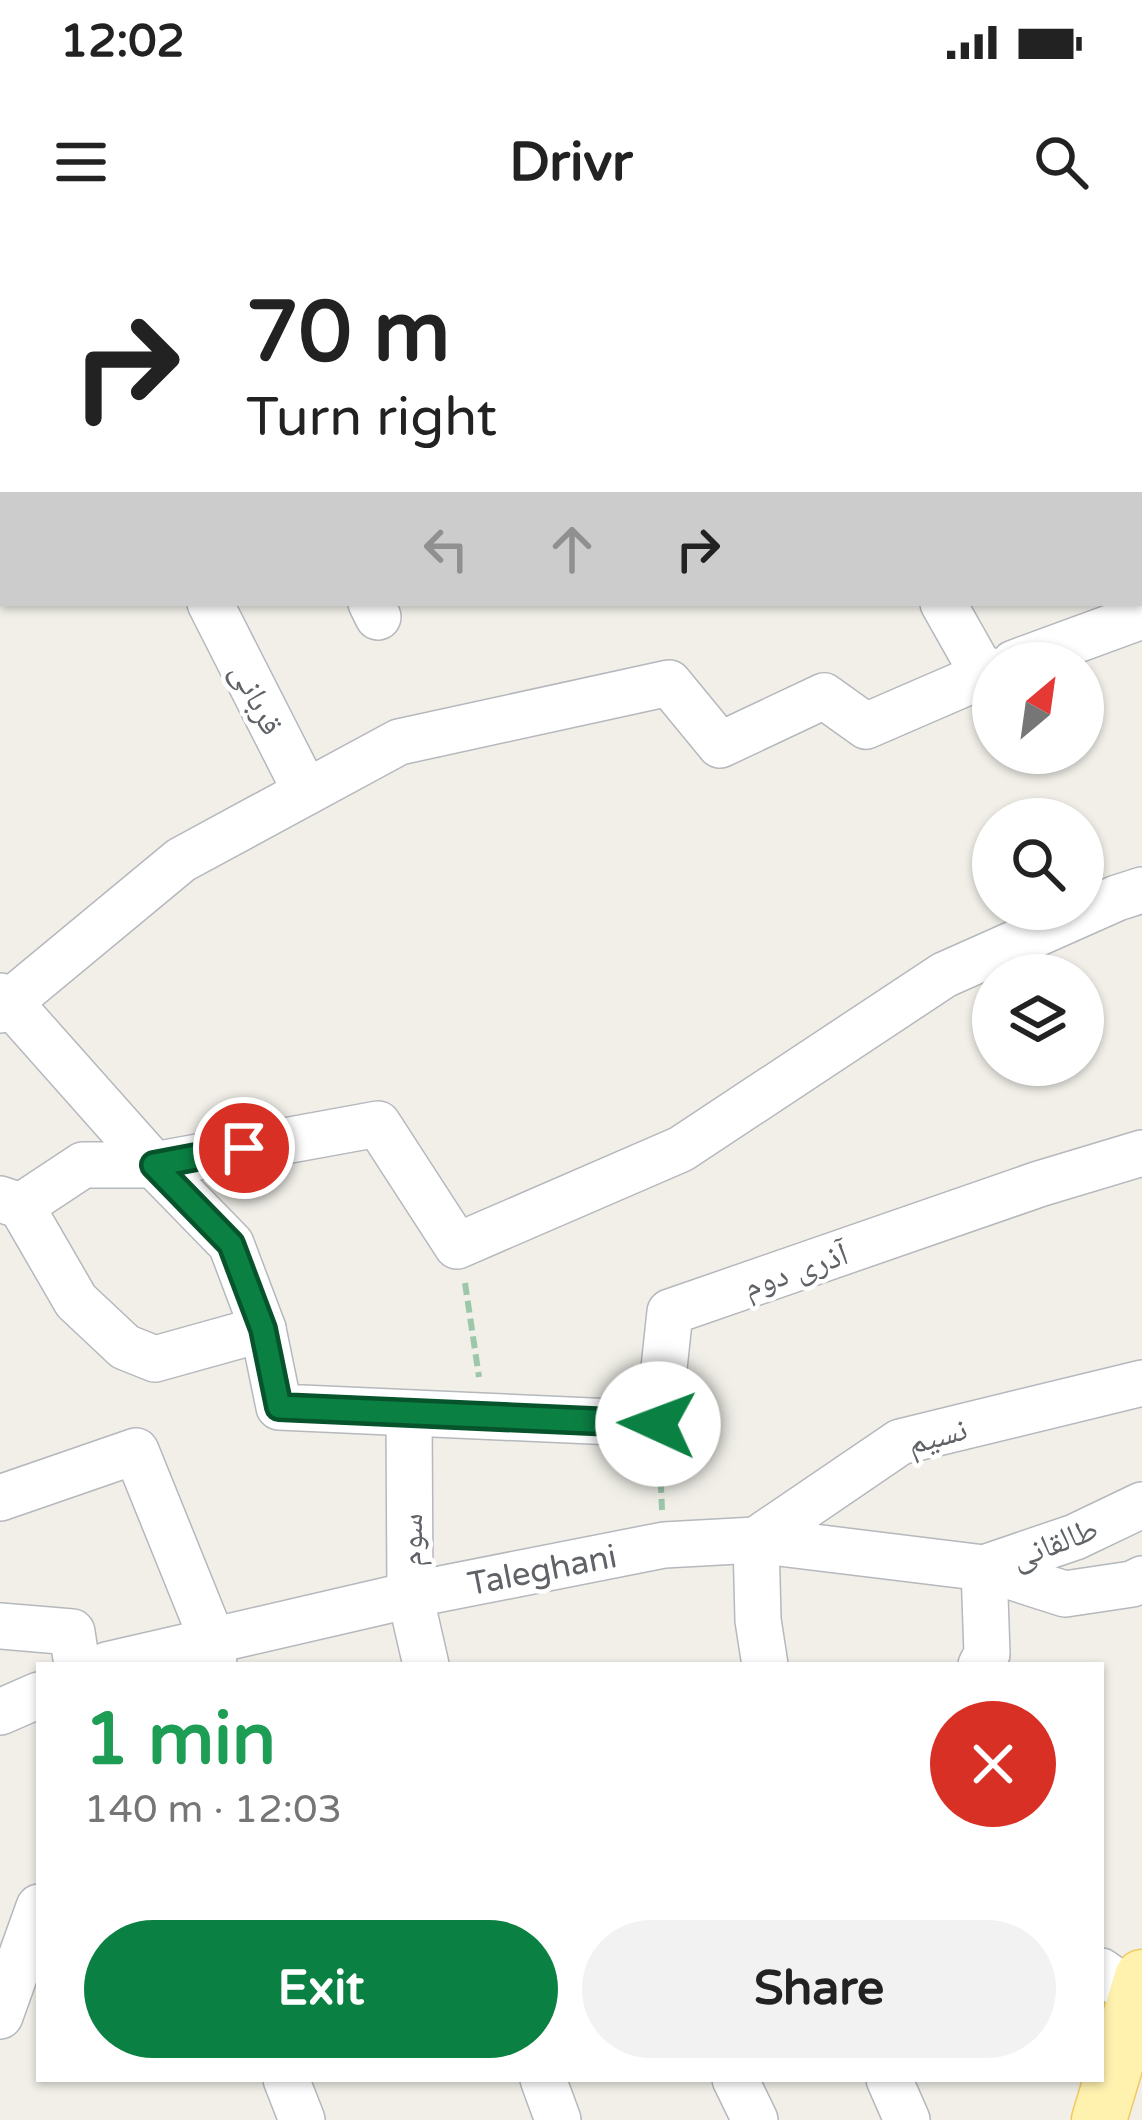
<!DOCTYPE html>
<html lang="en">
<head>
<meta charset="utf-8">
<style>
  :root { --surface:#fff; --page:#f2f2f2; --text:#222; --muted:#767676; --accent:#0b8043 }
  body { margin:0; font-family:"Varela Round","Noto Naskh Arabic",sans-serif; background:var(--page); color:var(--text); height:100vh; display:flex; flex-direction:column; font-size:45px; white-space:nowrap }
  * { box-sizing:border-box; margin:0 }
  p { font-size:39px; color:var(--muted) }
  .icon { flex:none; width:66px; height:66px; fill:none; stroke:currentColor; stroke-width:2; stroke-linecap:round; stroke-linejoin:round }
  .map { position:relative; flex:1; overflow:hidden }
  .sheet { position:absolute; left:36px; top:1422px; width:1068px; height:420px; display:flex; flex-direction:column; background:var(--surface); border-radius:0px; box-shadow:0 3px 9px #0004 }
  .sheet>* { flex:none }
  .guide { position:absolute; left:0px; top:0px; width:1143px; height:366px; box-shadow:0 3px 9px #0004; background:#fff; color:var(--text); overflow:hidden }
  .needle { width:78px; rotate:29deg }
  .fabs { position:absolute; left:972px; top:402px; display:grid; gap:24px }
  .fabs a { display:grid; place-items:center; width:132px; height:132px; border-radius:50%; background:var(--surface); box-shadow:0 3px 9px #0004; font-size:60px }
  .pin { position:absolute; display:grid; place-items:center; width:102px; height:102px; color:#fff; margin:-51px; border:6px solid #fff; border-radius:50%; box-shadow:0 3px 12px #0007 }
  .me { position:absolute; width:132px; margin:-66px; rotate:272deg; stroke-linejoin:round; filter:drop-shadow(0 0 9px #0008) }
  .turn { display:flex; align-items:center; gap:42px; height:252px; padding:0 48px; font-size:54px }
  .turn .icon { width:156px; height:156px; stroke-width:2.5 }
  .turn b { display:block; font-size:84px; line-height:102px }
  .lanes { display:flex; align-items:center; height:114px; padding:0 48px; background:#0003; justify-content:center; gap:60px; direction:ltr }
  .lanes .off { opacity:.35 }
  .round { display:grid; place-items:center; flex:none; width:126px; height:126px; border-radius:63px; background:var(--page) }
  .head { display:flex; align-items:center; justify-content:space-between; height:204px; padding:0 48px }
  h1 { font-size:72px; font-weight:700; line-height:90px; color:#1e9e55 }
  .button { display:flex; gap:24px; margin-top:auto; padding:24px 48px }
  .button a { flex:1; height:138px; border-radius:72px; background:var(--accent); color:#fff; font-size:48px; font-weight:700; line-height:138px; text-align:center }
  .button a+a { background:var(--page); color:var(--text) }
  .status { display:flex; justify-content:space-between; align-items:center; height:84px; padding:0 60px; background:var(--surface); direction:ltr }
  .status svg { height:33px; fill:currentColor }
  header { display:flex; justify-content:space-between; align-items:center; height:156px; padding:0 48px; background:var(--surface); font-size:54px; font-weight:700 }
  .map>svg:first-child { display:block }
  .education { fill:#e1ded6 }
  .lines { fill:none; stroke-linecap:round; stroke-linejoin:round }
  .minor-casing { stroke:#b5b8bc; stroke-width:48 }
  .major-casing { stroke:#f2c960; stroke-width:57 }
  .path { stroke:#9cc7a9; stroke-width:6; stroke-dasharray:12 6; stroke-linecap:butt }
  .minor { stroke:#fff; stroke-width:45 }
  .major { stroke:#fff2af; stroke-width:54 }
  .route-casing { stroke:#07532c; stroke-width:30 }
  .route { stroke:#0b8043; stroke-width:21 }
  .labels { text-anchor:middle; stroke-width:9; stroke-linejoin:round; paint-order:stroke }
  .street-label { font-size:33px; fill:#5f6368; stroke:#fff }
</style>
</head>
<body>
<div class="status"><b>12:02</b><svg viewBox="0 0 49 12"><path d="M0 12V9h3v3zM5 12V6h3v6zM10 12V3h3v9zM15 12V0h3v12zM26 1h20v11H26zM47 4h2v5h-2z"/></svg></div>
<header><svg class="icon" aria-label="menu" viewBox="0 0 24 24"><path d="M4 6h16M4 12h16M4 18h16"/></svg>Drivr<svg class="icon" aria-label="search" viewBox="0 0 24 24"><circle cx="10" cy="10" r="6"/><path d="M15 15l6 6"/></svg></header>
<div class="map">
<svg width="1142" height="1880" viewBox="0 0 1142 1880">
  <rect width="100%" height="100%" fill="#f1efe8"/>
  <path class="education" d="M 473,0 L 715,0 L 716,3 L 474,3 Z"/>
  <g class="lines">
    <g class="minor-casing">
      <g id="minor">
        <path d="M 72,0 L 73,3"/>
        <path d="M 264,0 L 265,3"/>
        <path d="M 462,0 L 463,3"/>
        <path d="M 827,3 L 833,0"/>
        <path d="M 0,54 L 3,54"/>
        <path d="M 1140,86 L 1142,85"/>
        <path d="M 0,97 L 3,97"/>
        <path d="M 0,300 L 3,299"/>
        <path d="M 210,363 L 306,552"/>
        <path d="M 371,363 L 378,377"/>
        <path d="M 943,363 L 983,434"/>
        <path d="M 1014,423 L 1142,376"/>
        <path d="M 0,756 L 10,763 L 154,925 L 231,1004 L 263,1089 L 279,1167 L 658,1184 L 670,1072 L 1039,944 L 1142,913"/>
        <path d="M 0,770 L 181,620 L 399,502 L 669,443 L 720,505 L 824,456 L 866,486 L 993,431"/>
        <path d="M 0,959 L 21,966 L 83,925 L 154,925 L 378,884 L 457,1006 L 681,909 L 944,735 L 1117,658 L 1142,650"/>
        <path d="M 21,966 L 76,1061 L 125,1107 L 155,1119 L 263,1089"/>
        <path d="M 409,1173 L 410,1355 L 426,1425"/>
        <path d="M 0,1258 L 136,1211 L 212,1399 L 214,1425"/>
        <path d="M 984,1328 L 1075,1297 L 1142,1265"/>
        <path d="M 0,1386 L 72,1392 L 77,1425"/>
        <path d="M 107,1425 L 410,1355 L 664,1305 L 756,1300 L 984,1328 L 1065,1354 L 1132,1344 L 1142,1339"/>
        <path d="M 765,1425 L 758,1380 L 756,1300 L 900,1202 L 1142,1143"/>
        <path d="M 981,1425 L 987,1414 L 984,1328"/>
        <path d="M 0,1472 L 39,1455"/>
        <path d="M 1101,1731 L 1136,1756"/>
        <path d="M 0,1776 L 39,1667"/>
        <path d="M 286,1839 L 302,1880"/>
        <path d="M 543,1839 L 558,1880"/>
        <path d="M 735,1839 L 755,1880"/>
        <path d="M 889,1839 L 907,1880"/>
      </g>
    </g>
    <g class="major-casing">
      <path id="major" d="M 1099,1880 L 1142,1737"/>
    </g>
    <g class="path">
      <path d="M 465,1043 L 479,1137"/>
      <path d="M 660,1223 L 662,1270"/>
    </g>
    <use href="#minor" class="minor"/>
    <use href="#major" class="major"/>
  </g>
  <g class="lines">
    <g class="route-casing">
      <path id="route" d="M 244,908 L 154,925 L 231,1004 L 263,1089 L 279,1167 L 658,1184"/>
    </g>
    <use href="#route" class="route"/>
  </g>
  <g class="labels">
    <g class="street-label">
      <text transform="translate(258 458) rotate(63)" y="12">قربانی</text>
      <text transform="translate(795 1029) rotate(-19)" y="12">آذری دوم</text>
      <text transform="translate(937 1195) rotate(-16)" y="12">نسیم</text>
      <text transform="translate(410 1300) rotate(-90)" y="12">سوم</text>
      <text transform="translate(1054 1302) rotate(-21)" y="12">طالقانی</text>
      <text transform="translate(542 1329) rotate(-11)" y="12">Taleghani</text>
    </g>
  </g>
</svg>
<div class="fabs">
<a><svg class="needle" viewBox="-14 -14 28 28"><path d="M0-13l5 13h-10z" fill="#e53935"/><path d="M0 13l5-13h-10z" fill="#767676"/></svg></a>
<a><svg class="icon" aria-label="search" viewBox="0 0 24 24"><circle cx="10" cy="10" r="6"/><path d="M15 15l6 6"/></svg></a>
<a><svg class="icon" aria-label="layers" viewBox="0 0 24 24"><path d="M12 4l9 5-9 5-9-5zM3 14l9 5 9-5"/></svg></a>
</div>
<div class="pin" style="left:244px;top:908px;background:#d93025"><svg class="icon" aria-label="arrive" viewBox="0 0 24 24"><path d="M6 21V4h12l-3 4 3 4H6"/></svg></div>
<svg class="me" style="left:658px;top:1184px" viewBox="-20 -20 40 40"><circle r="19" fill="#fff"/><path d="M0-13L10 11 0 6-10 11z" fill="#0b8043"/></svg>
<div class="guide">
<div class="turn"><svg class="icon" aria-label="right" viewBox="0 0 24 24"><path d="M7 20v-9h11M14 6l5 5-5 5"/></svg><div><b>70 m</b>Turn right</div></div>
<div class="lanes"><svg class="icon off" aria-label="left" viewBox="0 0 24 24"><path d="M17 20v-9H6M10 6l-5 5 5 5"/></svg><svg class="icon off" aria-label="ahead" viewBox="0 0 24 24"><path d="M12 20V5M6 11l6-6 6 6"/></svg><svg class="icon" aria-label="right" viewBox="0 0 24 24"><path d="M7 20v-9h11M14 6l5 5-5 5"/></svg></div>
</div>
<section class="sheet">
<div class="head"><div><h1>1 min</h1><p>140 m · 12:03</p></div><a class="round" style="background:#d93025;color:#fff"><svg class="icon" aria-label="close" viewBox="0 0 24 24"><path d="M6 6l12 12M18 6L6 18"/></svg></a></div>
<div class="button"><a>Exit</a><a>Share</a></div>
</section>
</div>
</body>
</html>
